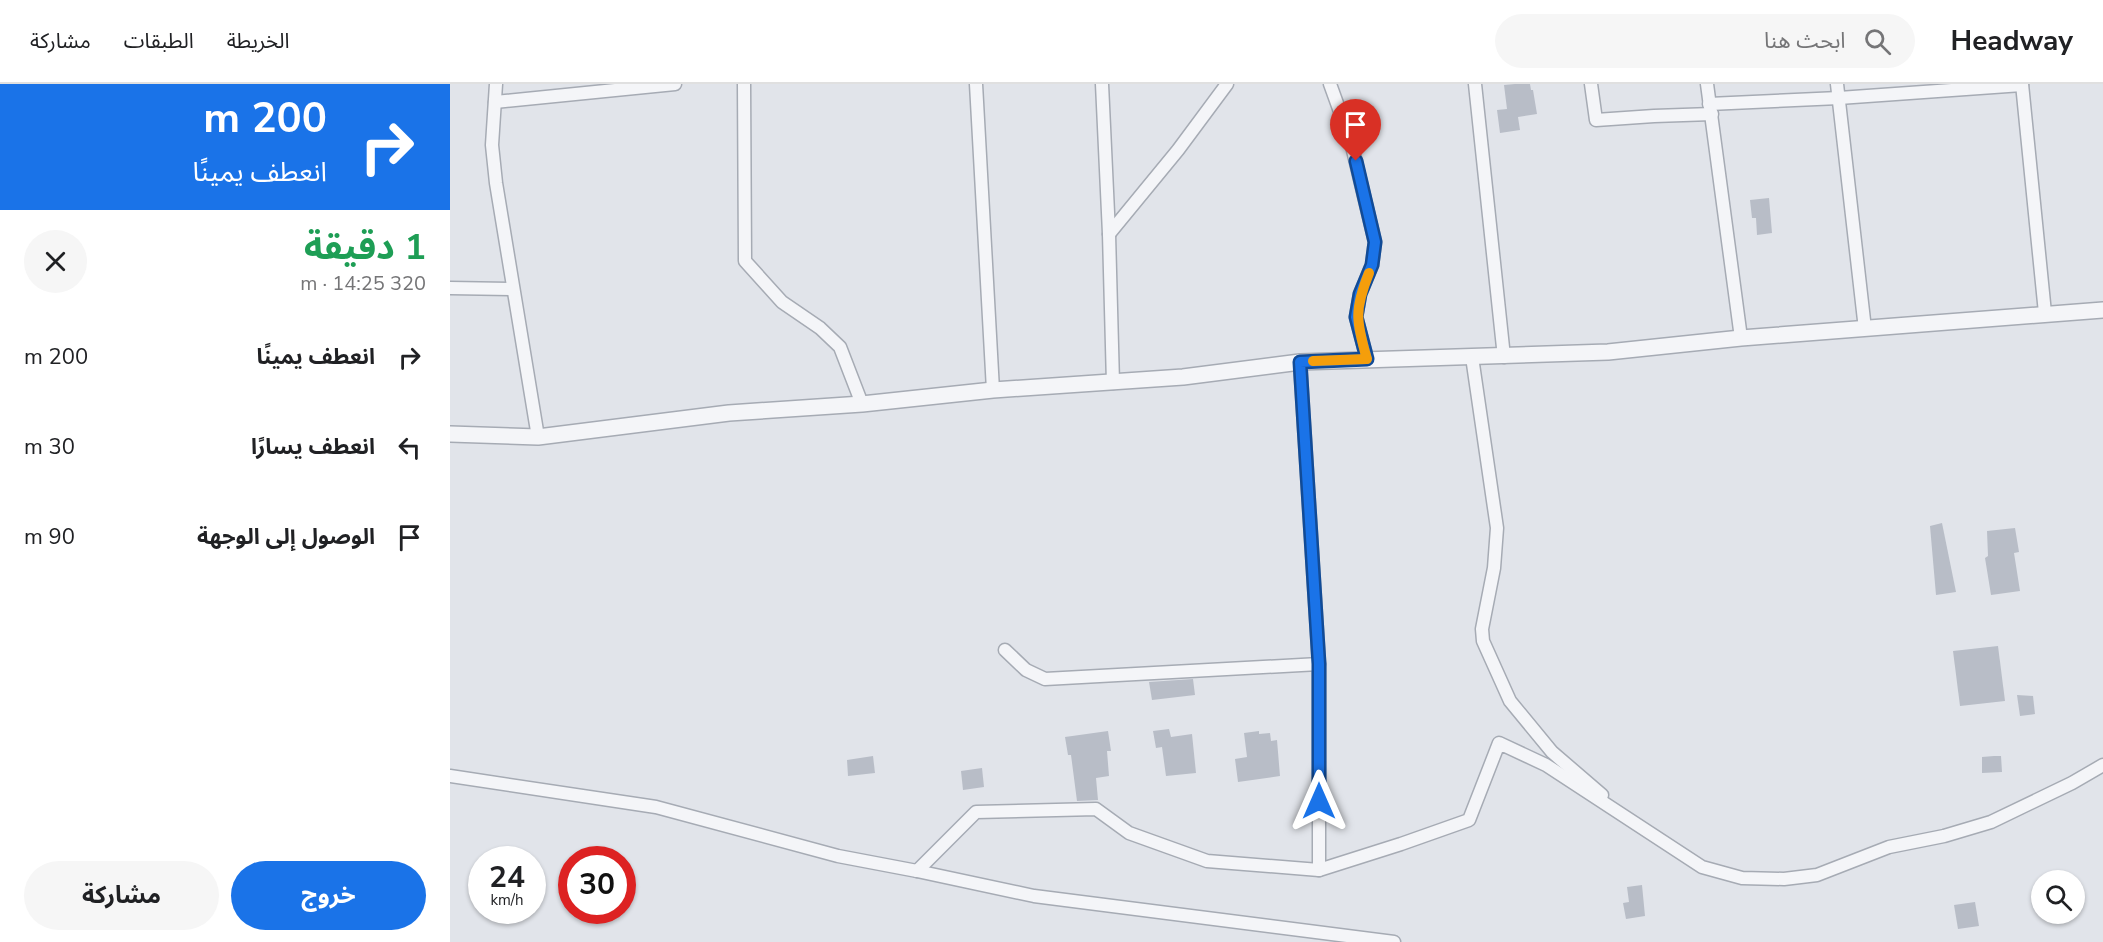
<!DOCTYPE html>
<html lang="ar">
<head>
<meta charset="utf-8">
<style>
  :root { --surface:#fff; --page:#f6f6f6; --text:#202124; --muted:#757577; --line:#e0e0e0; --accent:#1a73e8 }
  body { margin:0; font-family:"Nunito Sans","Noto Sans Arabic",sans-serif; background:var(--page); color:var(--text); direction:rtl; height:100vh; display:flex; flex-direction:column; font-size:22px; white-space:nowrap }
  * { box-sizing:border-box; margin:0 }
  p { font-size:20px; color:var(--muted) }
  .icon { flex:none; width:33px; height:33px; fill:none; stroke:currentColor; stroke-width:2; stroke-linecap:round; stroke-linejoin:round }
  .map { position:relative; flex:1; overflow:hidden; direction:ltr }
  .sheet { display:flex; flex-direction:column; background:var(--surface); width:450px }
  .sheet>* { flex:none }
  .banner { background:#1a73e8; color:#fff; overflow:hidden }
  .buttons { position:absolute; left:1581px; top:786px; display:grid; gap:12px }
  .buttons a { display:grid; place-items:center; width:54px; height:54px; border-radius:50%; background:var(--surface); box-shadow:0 2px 4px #0004; font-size:30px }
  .speed { position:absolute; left:18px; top:762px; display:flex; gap:12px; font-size:30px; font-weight:700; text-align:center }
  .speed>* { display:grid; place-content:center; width:78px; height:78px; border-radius:50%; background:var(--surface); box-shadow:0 2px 4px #0004; line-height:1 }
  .speed small { font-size:15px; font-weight:400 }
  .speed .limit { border:9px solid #d22; background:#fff; color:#111 }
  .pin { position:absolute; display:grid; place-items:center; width:51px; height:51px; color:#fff; margin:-62px -26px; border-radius:50% 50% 50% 0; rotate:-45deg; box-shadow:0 0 6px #0007 }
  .pin .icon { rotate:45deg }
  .me { position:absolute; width:66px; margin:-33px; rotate:0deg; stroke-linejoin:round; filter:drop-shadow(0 0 4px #0008) }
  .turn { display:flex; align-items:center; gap:21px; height:126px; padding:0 24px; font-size:27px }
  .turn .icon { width:78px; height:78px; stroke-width:2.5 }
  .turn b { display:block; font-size:42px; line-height:51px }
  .round { display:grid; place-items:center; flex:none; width:63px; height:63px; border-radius:32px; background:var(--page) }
  .head { display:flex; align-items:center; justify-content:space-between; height:102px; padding:0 24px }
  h1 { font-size:36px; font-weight:700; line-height:45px; color:#1e9e55 }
  .action { display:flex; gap:12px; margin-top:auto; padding:12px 24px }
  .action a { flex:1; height:69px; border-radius:36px; background:var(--accent); color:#fff; font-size:24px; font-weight:700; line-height:69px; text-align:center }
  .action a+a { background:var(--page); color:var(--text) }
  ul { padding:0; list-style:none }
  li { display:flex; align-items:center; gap:18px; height:90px; padding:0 24px }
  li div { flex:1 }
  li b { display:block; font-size:22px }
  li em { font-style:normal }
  header { display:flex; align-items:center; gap:36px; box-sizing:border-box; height:84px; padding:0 30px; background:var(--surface); border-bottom:2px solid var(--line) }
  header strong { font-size:28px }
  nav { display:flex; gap:33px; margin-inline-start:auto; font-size:21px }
  .search { width:420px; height:54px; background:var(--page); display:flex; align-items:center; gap:15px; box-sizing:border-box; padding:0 21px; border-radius:33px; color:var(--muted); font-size:22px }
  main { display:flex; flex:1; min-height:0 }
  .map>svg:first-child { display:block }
  .building { fill:#b8bdc7 }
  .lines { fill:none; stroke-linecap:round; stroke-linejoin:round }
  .minor-casing { stroke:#a6abb4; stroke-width:15 }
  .tertiary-casing { stroke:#a6abb4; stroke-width:18 }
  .minor { stroke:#f4f5f8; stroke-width:12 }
  .tertiary { stroke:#f4f5f8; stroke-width:15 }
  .route-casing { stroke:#114b97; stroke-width:15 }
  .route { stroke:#1a73e8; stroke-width:10 }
  .slow { stroke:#f59e0b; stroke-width:10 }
</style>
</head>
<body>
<header>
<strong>Headway</strong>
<div class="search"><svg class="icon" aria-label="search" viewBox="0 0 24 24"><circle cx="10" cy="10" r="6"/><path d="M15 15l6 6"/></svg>ابحث هنا</div>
<nav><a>الخريطة</a><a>الطبقات</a><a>مشاركة</a></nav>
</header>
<main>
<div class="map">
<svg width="1653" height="858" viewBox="0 0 1653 858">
  <rect width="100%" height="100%" fill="#e1e4ea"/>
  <g class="building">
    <path d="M 1065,0 L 1080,0 L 1081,6 L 1083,6 L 1087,30 L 1068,33 L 1070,46 L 1050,49 L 1047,26 L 1057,25 L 1054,1 Z"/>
    <path d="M 1319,114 L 1322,149 L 1307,151 L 1306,134 L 1302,134 L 1300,116 Z"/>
    <path d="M 1492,439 L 1506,508 L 1486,511 L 1480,442 Z"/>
    <path d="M 1565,444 L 1569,468 L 1564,469 L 1570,507 L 1541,511 L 1535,474 L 1538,472 L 1537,447 Z"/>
    <path d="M 1548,562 L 1555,617 L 1510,622 L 1503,567 Z"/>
    <path d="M 743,595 L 745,611 L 702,616 L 699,598 Z"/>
    <path d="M 1567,611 L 1583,612 L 1585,630 L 1570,632 Z"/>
    <path d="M 719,645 L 721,653 L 742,650 L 746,689 L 716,692 L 712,663 L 706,664 L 703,647 Z"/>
    <path d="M 658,647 L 661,667 L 657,667 L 659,692 L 646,694 L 648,716 L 627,717 L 621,671 L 618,671 L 615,653 Z"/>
    <path d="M 809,647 L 809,650 L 820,649 L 821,657 L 827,656 L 830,692 L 788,698 L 785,675 L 797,673 L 794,649 Z"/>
    <path d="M 423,672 L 425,689 L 398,692 L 397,676 Z"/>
    <path d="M 1544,672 L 1551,672 L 1552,688 L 1532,689 L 1532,673 Z"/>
    <path d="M 532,684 L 534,703 L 513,706 L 511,687 Z"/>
    <path d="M 1192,801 L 1195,832 L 1176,835 L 1173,819 L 1179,818 L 1177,803 Z"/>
    <path d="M 1525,818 L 1529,842 L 1508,845 L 1504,821 Z"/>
  </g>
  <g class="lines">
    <g class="minor-casing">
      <g id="minor">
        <path d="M 46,0 L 42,61 L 46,99 L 88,353"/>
        <path d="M 294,0 L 295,177 L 332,218 L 370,244 L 390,263 L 412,320"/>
        <path d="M 526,0 L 543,306"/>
        <path d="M 652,0 L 659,150 L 663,299"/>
        <path d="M 880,0 L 901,58 L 925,158 L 922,181 L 910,210 L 906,233 L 917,275"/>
        <path d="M 1025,0 L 1054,273"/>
        <path d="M 1141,0 L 1146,36 L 1204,32 L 1262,30"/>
        <path d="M 1257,0 L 1291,254"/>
        <path d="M 1387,0 L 1415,245"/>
        <path d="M 1572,0 L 1595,229"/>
        <path d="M 45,18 L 225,0"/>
        <path d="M 1259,20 L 1389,14 L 1572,1"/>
        <path d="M 659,150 L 728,66 L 777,0"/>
        <path d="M 0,204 L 63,205"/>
        <path d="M 1022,273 L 1047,444 L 1044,484 L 1032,545 L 1033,557 L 1060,617 L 1102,668 L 1152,711"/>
        <path d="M 850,278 L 869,580 L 869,786"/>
        <path d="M 555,566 L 576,586 L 595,595 L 869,580"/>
        <path d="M 0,692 L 206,723 L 388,772 L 467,787 L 584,812 L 944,858"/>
        <path d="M 467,787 L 526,728 L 646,725 L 679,749 L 757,777 L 869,786 L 951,760 L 1019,736 L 1049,659 L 1096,681 L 1252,783 L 1292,794 L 1334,795 L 1367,791 L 1439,763 L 1494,752 L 1541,738 L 1622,699 L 1653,681"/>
      </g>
    </g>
    <g class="tertiary-casing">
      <path id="tertiary" d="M 0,350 L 88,353 L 279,329 L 412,320 L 543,306 L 733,293 L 850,278 L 1158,268 L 1291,254 L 1653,226"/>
    </g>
    <use href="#minor" class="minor"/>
    <use href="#tertiary" class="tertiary"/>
  </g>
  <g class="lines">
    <g class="route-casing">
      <path id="route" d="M 869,717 L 869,580 L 850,278 L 917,275 L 906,233 L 910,210 L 922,181 L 925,158 L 906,77"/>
    </g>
    <use href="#route" class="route"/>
    <path class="slow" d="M 863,277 L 917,275 C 906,237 904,226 919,189"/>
  </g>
</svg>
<div class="buttons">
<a><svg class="icon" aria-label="search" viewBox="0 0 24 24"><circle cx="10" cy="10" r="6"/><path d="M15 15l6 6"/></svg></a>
</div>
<div class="speed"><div>24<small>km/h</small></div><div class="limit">30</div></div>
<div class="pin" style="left:906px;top:77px;background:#d93025"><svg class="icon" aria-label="arrive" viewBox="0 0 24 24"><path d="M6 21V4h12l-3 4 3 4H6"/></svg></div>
<svg class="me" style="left:869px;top:717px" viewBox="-20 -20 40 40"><path d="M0-17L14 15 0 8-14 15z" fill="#1a73e8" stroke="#fff" stroke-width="4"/></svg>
</div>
<section class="sheet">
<div class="banner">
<div class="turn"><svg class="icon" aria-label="right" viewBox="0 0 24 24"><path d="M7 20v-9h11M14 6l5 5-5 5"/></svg><div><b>200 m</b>انعطف يمينًا</div></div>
</div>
<div class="head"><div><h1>1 دقيقة</h1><p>320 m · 14:25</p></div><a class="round"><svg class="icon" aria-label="close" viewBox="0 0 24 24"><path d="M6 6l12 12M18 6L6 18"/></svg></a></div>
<ul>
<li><svg class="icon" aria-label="right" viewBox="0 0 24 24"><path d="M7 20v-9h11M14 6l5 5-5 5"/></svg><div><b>انعطف يمينًا</b></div><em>200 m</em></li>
<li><svg class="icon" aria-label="left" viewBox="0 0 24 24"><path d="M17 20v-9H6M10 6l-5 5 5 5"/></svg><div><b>انعطف يسارًا</b></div><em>30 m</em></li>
<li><svg class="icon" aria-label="arrive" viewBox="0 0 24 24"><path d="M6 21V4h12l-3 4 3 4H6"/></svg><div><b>الوصول إلى الوجهة</b></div><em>90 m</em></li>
</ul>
<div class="action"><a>خروج</a><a>مشاركة</a></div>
</section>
</main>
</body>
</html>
